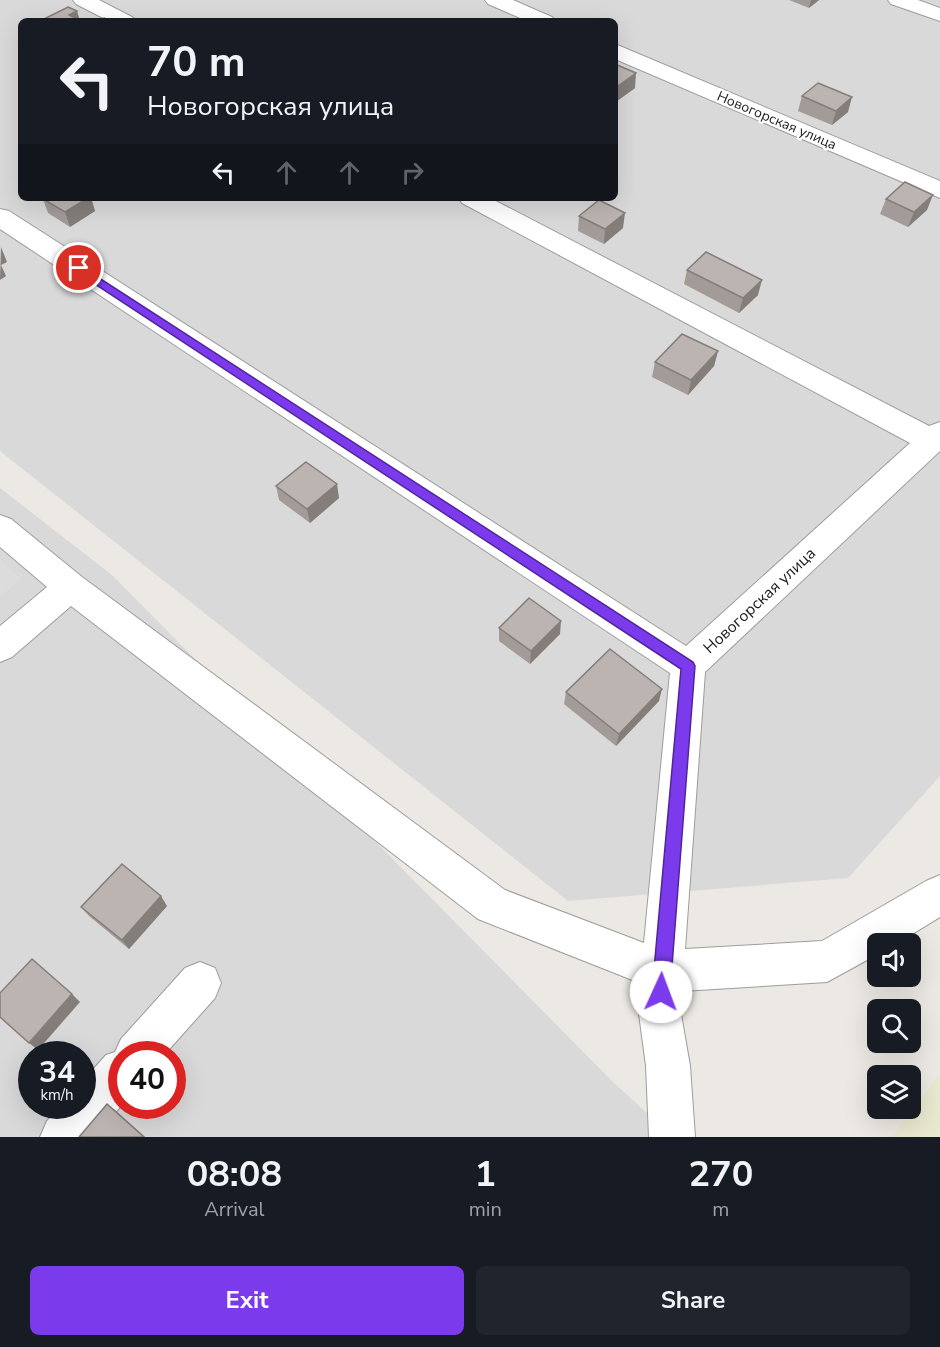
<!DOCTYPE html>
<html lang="en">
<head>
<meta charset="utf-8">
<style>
  :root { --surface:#171b24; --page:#20242c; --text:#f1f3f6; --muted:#9ea1a6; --accent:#7c3aed }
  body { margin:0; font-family:"Nunito Sans",sans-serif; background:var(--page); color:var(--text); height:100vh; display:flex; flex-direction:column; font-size:22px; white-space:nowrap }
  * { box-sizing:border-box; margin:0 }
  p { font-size:20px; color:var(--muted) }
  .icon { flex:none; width:33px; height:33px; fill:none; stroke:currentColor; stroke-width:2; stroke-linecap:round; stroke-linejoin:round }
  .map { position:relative; height:1137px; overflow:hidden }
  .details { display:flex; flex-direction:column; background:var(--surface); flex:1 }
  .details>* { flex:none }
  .hud { position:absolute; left:18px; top:18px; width:600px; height:183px; border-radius:9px; box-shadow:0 6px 24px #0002; background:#171b24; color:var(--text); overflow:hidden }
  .tools { position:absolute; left:867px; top:933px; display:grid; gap:12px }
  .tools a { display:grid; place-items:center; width:54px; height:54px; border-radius:9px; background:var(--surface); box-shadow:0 6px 24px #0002; font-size:30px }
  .speed { position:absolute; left:18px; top:1041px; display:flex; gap:12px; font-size:30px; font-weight:700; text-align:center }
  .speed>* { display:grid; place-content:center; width:78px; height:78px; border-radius:50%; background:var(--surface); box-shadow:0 6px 24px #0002; line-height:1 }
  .speed small { font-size:15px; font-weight:400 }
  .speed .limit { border:9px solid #d22; background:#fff; color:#111 }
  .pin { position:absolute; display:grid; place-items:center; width:51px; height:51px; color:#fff; margin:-26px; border:3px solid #fff; border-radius:50%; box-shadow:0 2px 6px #0007 }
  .me { position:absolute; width:66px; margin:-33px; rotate:2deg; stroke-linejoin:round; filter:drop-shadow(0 0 4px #0008) }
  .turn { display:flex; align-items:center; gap:21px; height:126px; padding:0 30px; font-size:27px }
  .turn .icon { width:78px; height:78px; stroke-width:2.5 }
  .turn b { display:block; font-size:42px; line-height:51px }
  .lanes { display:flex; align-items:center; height:57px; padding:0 30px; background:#0003; justify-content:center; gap:30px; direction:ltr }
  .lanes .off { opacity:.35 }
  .eta { display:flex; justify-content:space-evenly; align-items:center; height:102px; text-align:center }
  .eta b { font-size:36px; font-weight:700; line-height:42px }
  .primary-button { display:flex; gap:12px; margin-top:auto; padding:12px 30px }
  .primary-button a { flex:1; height:69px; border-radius:9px; background:var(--accent); color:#fff; font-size:24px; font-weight:700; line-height:69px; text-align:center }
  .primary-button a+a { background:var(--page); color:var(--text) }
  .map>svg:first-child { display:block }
  .residential { fill:#dad9d9; fill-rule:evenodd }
  .farmland { fill:#e9e9d0 }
  .parking { fill:#dcdcdc }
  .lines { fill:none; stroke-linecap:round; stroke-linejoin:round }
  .minor-casing { stroke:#9d9d9d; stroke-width:2 }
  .minor { fill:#fff; fill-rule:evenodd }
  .wall { fill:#a29b97 }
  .shaded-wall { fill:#847e7b }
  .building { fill:#bcb4b0; stroke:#847e7b; stroke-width:1.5 }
  .route { fill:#7c3aed; stroke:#51269a; stroke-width:1.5 }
  .labels { text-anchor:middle; stroke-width:4.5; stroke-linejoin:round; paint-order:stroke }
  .far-street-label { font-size:14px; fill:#1c1c1c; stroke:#fff }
  .street-label { font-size:16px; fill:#1c1c1c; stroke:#fff }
</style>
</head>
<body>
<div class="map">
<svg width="940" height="1137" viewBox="0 0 940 1137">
  <rect width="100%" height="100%" fill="#ece8e3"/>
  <g class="residential">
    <path d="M 0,0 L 940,0 L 940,776 L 848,878 L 568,901 L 0,451 ZM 21,21 L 615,21 L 615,198 L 21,198 Z"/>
    <path d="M 0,488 L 112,575 L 612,1081 L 673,1137 L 0,1137 ZM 32,1054 L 82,1054 L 82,1106 L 32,1106 ZM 122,1054 L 172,1054 L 172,1106 L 122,1106 Z"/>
  </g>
  <path class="farmland" d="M 940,1074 L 940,1137 L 891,1137 Z"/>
  <path class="parking" d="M 0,561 L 22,579 L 0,596 Z"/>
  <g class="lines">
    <g class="minor-casing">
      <g id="minor">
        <path d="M 73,0 L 99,0 L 132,17 L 136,21 L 109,21 L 76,4 Z"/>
        <path d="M 485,0 L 513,0 L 552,17 L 556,21 L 527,21 L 488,4 Z"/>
        <path d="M 888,0 L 918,0 L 940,8 L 940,21 L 891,4 Z"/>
        <path d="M 615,44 L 940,181 L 940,198 L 615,59 Z"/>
        <path d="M 459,198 L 490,198 L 929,426 L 940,422 L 940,451 L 705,672 L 685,949 L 822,941 L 926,881 L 940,875 L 940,917 L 896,944 L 878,944 L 878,954 L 827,982 L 682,991 L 681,1014 L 690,1066 L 695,1137 L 649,1137 L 646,1066 L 639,1014 L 640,983 L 478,919 L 71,606 L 12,657 L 0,662 L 0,626 L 47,587 L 0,547 L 0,515 L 11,519 L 82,577 L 505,890 L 644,943 L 670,673 L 0,229 L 0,209 L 9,211 L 686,646 L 910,443 L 462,203 Z"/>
        <path d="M 200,962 L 215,968 L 221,983 L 215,998 L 165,1054 L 122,1054 L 122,1105 L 93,1137 L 40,1137 L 47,1121 L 61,1106 L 82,1106 L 82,1082 L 106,1055 L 115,1052 L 121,1039 L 185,968 Z"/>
      </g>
    </g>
    <use href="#minor" class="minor"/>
  </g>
  <g class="wall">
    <path d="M 789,0 L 819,0 L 809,8 Z"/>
    <path d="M 615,64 L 635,88 L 617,101 L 615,100 Z"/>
    <path d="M 802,96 L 848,112 L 832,125 L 798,111 Z"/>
    <path d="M 44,198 L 91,198 L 95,211 L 70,227 L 48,213 L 43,199 Z"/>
    <path d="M 886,199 L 927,210 L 908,227 L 880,214 Z"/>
    <path d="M 579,216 L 623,228 L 604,244 L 578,231 Z"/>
    <path d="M 687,270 L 758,295 L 739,313 L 684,284 Z"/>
    <path d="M 718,351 L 714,366 L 688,395 L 652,377 L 655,362 Z"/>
    <path d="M 276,486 L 339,498 L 310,523 L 279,500 Z"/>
    <path d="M 499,628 L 560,634 L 530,664 L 499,641 Z"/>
    <path d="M 566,692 L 659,701 L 616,746 L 564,704 Z"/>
    <path d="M 167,906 L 129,949 L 89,916 L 81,907 Z"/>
  </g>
  <g class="shaded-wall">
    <path d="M 811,0 L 819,0 L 809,8 Z"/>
    <path d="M 77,11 L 80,21 L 69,15 Z"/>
    <path d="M 636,73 L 635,88 L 617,101 L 618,86 Z"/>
    <path d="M 852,97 L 848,112 L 832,125 L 836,111 Z"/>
    <path d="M 933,195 L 927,210 L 908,227 L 914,212 Z"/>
    <path d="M 88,198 L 91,198 L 95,211 L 70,227 L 65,212 Z"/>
    <path d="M 625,213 L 623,228 L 604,244 L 605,229 Z"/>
    <path d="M 1,247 L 7,262 L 1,265 L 6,276 L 0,280 Z"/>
    <path d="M 762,280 L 758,295 L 739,313 L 743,298 Z"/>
    <path d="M 718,351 L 714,366 L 688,395 L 691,380 Z"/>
    <path d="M 337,484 L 339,498 L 310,523 L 307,509 Z"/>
    <path d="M 561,621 L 560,634 L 530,664 L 531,651 Z"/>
    <path d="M 662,689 L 659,701 L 616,746 L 619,734 Z"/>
    <path d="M 161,896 L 167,906 L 129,949 L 122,940 Z"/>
    <path d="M 72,994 L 80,1002 L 38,1050 L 29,1043 Z"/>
    <path d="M 107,1104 L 115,1110 L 145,1137 L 144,1137 Z"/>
  </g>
  <g class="building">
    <path d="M 68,7 L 77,11 L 69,15 L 81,21 L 40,21 Z"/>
    <path d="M 104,18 L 110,21 L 98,21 Z"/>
    <path d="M 615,64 L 636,73 L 618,86 L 615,85 Z"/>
    <path d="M 818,83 L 852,97 L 836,111 L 802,96 Z"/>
    <path d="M 905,182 L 933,195 L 914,212 L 886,199 Z"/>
    <path d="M 44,198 L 88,198 L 65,212 L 43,199 Z"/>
    <path d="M 599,200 L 625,213 L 605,229 L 579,216 Z"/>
    <path d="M 706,252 L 762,280 L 743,298 L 687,270 Z"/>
    <path d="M 682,334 L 718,351 L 691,380 L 655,362 Z"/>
    <path d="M 306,462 L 337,484 L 307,509 L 276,486 Z"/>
    <path d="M 529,598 L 561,621 L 531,651 L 499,628 Z"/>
    <path d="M 610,649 L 662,689 L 619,734 L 566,692 Z"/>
    <path d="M 122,864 L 161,896 L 122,940 L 81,907 Z"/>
    <path d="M 32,959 L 72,994 L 29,1043 L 0,1017 L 0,993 Z"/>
    <path d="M 107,1104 L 144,1137 L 79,1137 Z"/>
  </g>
  <path class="route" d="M 79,265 L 693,662 L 695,666 L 670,992 L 667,999 L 661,1001 L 655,999 L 652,992 L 681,669 L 75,271 L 73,268 Z"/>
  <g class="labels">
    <g class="far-street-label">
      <text transform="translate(777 120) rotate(23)" y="5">Новогорская улица</text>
    </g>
    <g class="street-label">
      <text transform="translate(759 600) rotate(-43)" y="6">Новогорская улица</text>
    </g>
  </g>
</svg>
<div class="tools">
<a><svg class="icon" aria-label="sound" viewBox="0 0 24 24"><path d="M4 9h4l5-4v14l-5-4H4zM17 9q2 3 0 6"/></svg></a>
<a><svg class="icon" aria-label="search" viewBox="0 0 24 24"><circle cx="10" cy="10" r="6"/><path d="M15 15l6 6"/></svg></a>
<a><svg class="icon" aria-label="layers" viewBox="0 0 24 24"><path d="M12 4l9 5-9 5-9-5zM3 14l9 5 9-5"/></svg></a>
</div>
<div class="speed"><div>34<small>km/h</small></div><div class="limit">40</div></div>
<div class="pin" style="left:79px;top:268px;background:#d93025"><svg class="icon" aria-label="arrive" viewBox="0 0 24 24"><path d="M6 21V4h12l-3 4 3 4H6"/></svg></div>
<svg class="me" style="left:661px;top:992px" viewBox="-20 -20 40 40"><circle r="19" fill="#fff"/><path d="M0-13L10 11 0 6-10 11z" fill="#7c3aed"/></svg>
<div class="hud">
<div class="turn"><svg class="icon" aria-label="left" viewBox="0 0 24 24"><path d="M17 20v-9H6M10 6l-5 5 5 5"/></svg><div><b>70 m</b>Новогорская улица</div></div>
<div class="lanes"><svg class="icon" aria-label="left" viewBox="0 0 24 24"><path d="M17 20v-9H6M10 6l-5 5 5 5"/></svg><svg class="icon off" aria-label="ahead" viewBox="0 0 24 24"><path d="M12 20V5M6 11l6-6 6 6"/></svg><svg class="icon off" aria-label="ahead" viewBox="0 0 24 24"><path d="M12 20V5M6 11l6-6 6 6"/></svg><svg class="icon off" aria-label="right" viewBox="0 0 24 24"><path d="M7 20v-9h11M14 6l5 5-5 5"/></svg></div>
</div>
</div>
<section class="details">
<div class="eta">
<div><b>08:08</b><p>Arrival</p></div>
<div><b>1</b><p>min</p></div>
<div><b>270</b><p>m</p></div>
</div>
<div class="primary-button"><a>Exit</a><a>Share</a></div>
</section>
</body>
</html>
